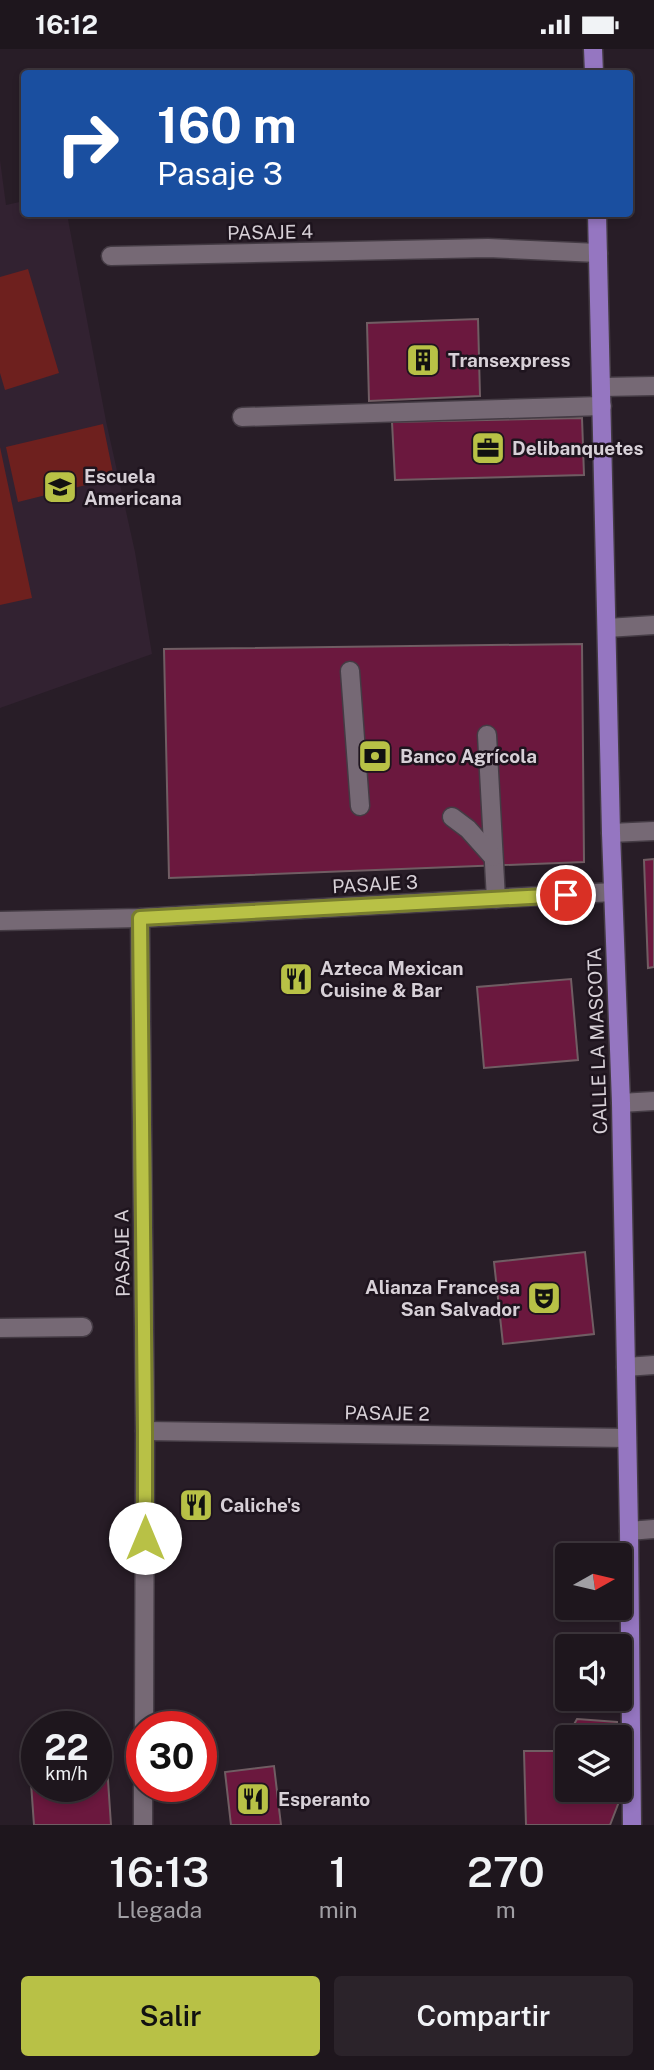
<!DOCTYPE html>
<html lang="es">
<head>
<meta charset="utf-8">
<style>
  :root { --surface:#1e161d; --page:#2b232a; --text:#f1f3f6; --muted:#a19fa4; --line:#3c353b; --accent:#b8c146 }
  body { margin:0; font-family:"Public Sans",sans-serif; background:var(--page); color:var(--text); height:100vh; display:flex; flex-direction:column; font-size:26px; white-space:nowrap }
  * { box-sizing:border-box; margin:0 }
  p { font-size:23px; color:var(--muted) }
  .icon { flex:none; width:38px; height:38px; fill:none; stroke:currentColor; stroke-width:2; stroke-linecap:round; stroke-linejoin:round }
  .map { position:relative; height:1776px; overflow:hidden }
  .details { display:flex; flex-direction:column; background:var(--surface); flex:1 }
  .details>* { flex:none }
  .guide { position:absolute; left:21px; top:21px; width:612px; height:147px; border-radius:7px; box-shadow:0 4px 10px #0003,0 0 0 2px var(--line); background:#1a4fa0; color:#fff; overflow:hidden }
  .needle { width:46px; rotate:82deg }
  .tools { position:absolute; left:555px; top:1494px; display:grid; gap:14px }
  .tools a { display:grid; place-items:center; width:77px; height:77px; border-radius:7px; background:var(--surface); box-shadow:0 4px 10px #0003,0 0 0 2px var(--line); font-size:35px }
  .speed { position:absolute; left:21px; top:1662px; display:flex; gap:14px; font-size:35px; font-weight:700; text-align:center }
  .speed>* { display:grid; place-content:center; width:91px; height:91px; border-radius:50%; background:var(--surface); box-shadow:0 4px 10px #0003,0 0 0 2px var(--line); line-height:1 }
  .speed small { font-size:18px; font-weight:400 }
  .speed .limit { border:10px solid #d22; background:#fff; color:#111 }
  .pin { position:absolute; display:grid; place-items:center; width:60px; height:60px; color:#fff; margin:-30px; border:4px solid #fff; border-radius:50%; box-shadow:0 2px 7px #0007 }
  .me { position:absolute; width:77px; margin:-38px; rotate:0deg; stroke-linejoin:round; filter:drop-shadow(0 0 5px #0008) }
  .turn { display:flex; align-items:center; gap:24px; height:147px; padding:0 21px; font-size:32px }
  .turn .icon { width:91px; height:91px; stroke-width:2.5 }
  .turn b { display:block; font-size:49px; line-height:60px }
  .eta { display:flex; justify-content:space-evenly; align-items:center; height:119px; text-align:center }
  .eta b { font-size:42px; font-weight:600; line-height:49px }
  .cta { display:flex; gap:14px; margin-top:auto; padding:14px 21px }
  .cta a { flex:1; height:80px; border-radius:7px; background:var(--accent); color:#111; font-size:28px; font-weight:600; line-height:80px; text-align:center }
  .cta a+a { background:var(--page); color:var(--text) }
  .status { display:flex; justify-content:space-between; align-items:center; height:49px; padding:0 35px; background:var(--surface); direction:ltr }
  .status svg { height:19px; fill:currentColor }
  .map>svg:first-child { display:block }
  .built { fill:#322231 }
  .green { fill:#6e201e }
  .building { fill:#6b183e; stroke:#705d63; stroke-width:2 }
  .lines { fill:none; stroke-linecap:round; stroke-linejoin:round }
  .minor-casing { stroke:#443b44; stroke-width:21 }
  .major-casing { stroke:#443b44; stroke-width:21 }
  .minor { stroke:#766975; stroke-width:18 }
  .major { stroke:#9576c1; stroke-width:18 }
  .route-casing { stroke:#787d2e; stroke-width:18 }
  .route { stroke:#b8c146; stroke-width:12 }
  .labels { text-anchor:middle; stroke-width:5; stroke-linejoin:round; paint-order:stroke }
  .street-label { font-size:19px; fill:#d7d0d7; stroke:#1e141e }
  .poi-label { font-size:19px; font-weight:bold; fill:#d7d0d7; stroke:#1e141e; text-anchor:start }
</style>
</head>
<body>
<div class="status"><b>16:12</b><svg viewBox="0 0 49 12"><path d="M0 12V9h3v3zM5 12V6h3v6zM10 12V3h3v9zM15 12V0h3v12zM26 1h20v11H26zM47 4h2v5h-2z"/></svg></div>
<div class="map">
<svg width="654" height="1776" viewBox="0 0 654 1776">
  <rect width="100%" height="100%" fill="#281d27"/>
  <path class="built" d="M 0,111 L 6,156 L 24,152 L 24,164 L 67,165 L 106,372 L 135,503 L 152,605 L 0,659 Z"/>
  <g class="green">
    <path d="M 28,220 L 59,324 L 5,341 L 0,324 L 0,228 Z"/>
    <path d="M 103,375 L 114,429 L 18,453 L 6,398 Z"/>
    <path d="M 0,398 L 32,549 L 0,556 Z"/>
  </g>
  <g class="building">
    <path d="M 478,270 L 480,347 L 369,352 L 367,274 Z"/>
    <path d="M 582,369 L 584,426 L 395,431 L 392,373 Z"/>
    <path d="M 582,595 L 584,813 L 169,829 L 164,600 Z"/>
    <path d="M 654,810 L 654,918 L 648,919 L 644,811 Z"/>
    <path d="M 571,930 L 578,1011 L 484,1019 L 477,938 Z"/>
    <path d="M 585,1203 L 594,1285 L 503,1295 L 494,1213 Z"/>
    <path d="M 577,1670 L 617,1673 L 618,1689 L 567,1689 L 567,1741 L 620,1741 L 620,1733 L 620,1750 L 610,1776 L 526,1776 L 524,1702 L 559,1702 Z"/>
    <path d="M 96,1687 L 105,1687 L 111,1776 L 34,1776 L 28,1692 L 37,1692 L 37,1738 L 96,1738 Z"/>
    <path d="M 274,1717 L 281,1776 L 231,1776 L 225,1723 Z"/>
  </g>
  <g class="lines">
    <g class="minor-casing">
      <g id="minor">
        <path d="M 111,207 L 488,199 L 598,204"/>
        <path d="M 602,338 L 654,337"/>
        <path d="M 242,368 L 602,357"/>
        <path d="M 607,579 L 654,576"/>
        <path d="M 350,622 L 360,757"/>
        <path d="M 487,686 L 496,850"/>
        <path d="M 452,768 L 468,780 L 493,808"/>
        <path d="M 611,784 L 654,782"/>
        <path d="M 140,869 L 145,1382 L 144,1678"/>
        <path d="M 0,872 L 140,869 L 613,843"/>
        <path d="M 621,1054 L 654,1052"/>
        <path d="M 0,1279 L 83,1278"/>
        <path d="M 626,1318 L 654,1316"/>
        <path d="M 145,1382 L 627,1389"/>
        <path d="M 629,1482 L 654,1480"/>
        <path d="M 143,1776 L 143,1738"/>
      </g>
    </g>
    <g class="major-casing">
      <g id="major">
        <path d="M 593,0 L 594,24"/>
        <path d="M 597,164 L 611,784 L 621,1054 L 629,1482 L 632,1776"/>
      </g>
    </g>
    <use href="#minor" class="minor"/>
    <use href="#major" class="major"/>
  </g>
  <g class="lines">
    <g class="route-casing">
      <path id="route" d="M 145,1489 L 145,1382 L 140,869 L 566,846"/>
    </g>
    <use href="#route" class="route"/>
  </g>
  <defs>
    <g id="building-square" transform="scale(1.75)"><rect x="-9" y="-9" width="18" height="18" rx="4" fill="#b8c146" stroke="#1e141e"/><path d="M-4-6H4V6H1V3H-1V6H-4ZM-2.5-4.3h1.7v1.8h-1.7ZM.8-4.3h1.7v1.8H.8ZM-2.5-1h1.7V.8h-1.7ZM.8-1h1.7V.8H.8Z" fill="#111"/></g>
    <g id="office-square" transform="scale(1.75)"><rect x="-9" y="-9" width="18" height="18" rx="4" fill="#b8c146" stroke="#1e141e"/><path d="M-6-3h4V-5.5h4V-3h4V5H-6ZM-1-4.5V-3h2v-1.5ZM-6 0V1H6V0Z" fill="#111"/></g>
    <g id="school-square" transform="scale(1.75)"><rect x="-9" y="-9" width="18" height="18" rx="4" fill="#b8c146" stroke="#1e141e"/><path d="M0-5L7-2L0 1L-7-2ZM-4 1L0 2.5L4 1V4Q0 6-4 4Z" fill="#111"/></g>
    <g id="bank-square" transform="scale(1.75)"><rect x="-9" y="-9" width="18" height="18" rx="4" fill="#b8c146" stroke="#1e141e"/><path d="M-6-4H6V4H-6ZM0-2.3a2.3 2.3 0 1 0 0 4.6a2.3 2.3 0 1 0 0-4.6Z" fill="#111"/></g>
    <g id="restaurant-square" transform="scale(1.75)"><rect x="-9" y="-9" width="18" height="18" rx="4" fill="#b8c146" stroke="#1e141e"/><path d="M-5-6h1v4h1v-4h1v4h1v-4h1v5L-1.5 .5V6h-2V.5L-5-1ZM5-6V6H3V1.5H1.5Q1.5-4 5-6Z" fill="#111"/></g>
    <g id="theatre-square" transform="scale(1.75)"><rect x="-9" y="-9" width="18" height="18" rx="4" fill="#b8c146" stroke="#1e141e"/><path d="M-5-5.5Q0-4 5-5.5V0Q5 5 0 6Q-5 5-5 0ZM-3.3-2.5H-1v1.5H-3.3ZM1-2.5H3.3v1.5H1ZM-2.8 1Q0 5.5 2.8 1Z" fill="#111"/></g>
  </defs>
  <g fill-rule="evenodd">
    <use href="#building-square" x="423" y="311"/>
    <use href="#office-square" x="488" y="399"/>
    <use href="#school-square" x="60" y="438"/>
    <use href="#bank-square" x="375" y="707"/>
    <use href="#restaurant-square" x="296" y="930"/>
    <use href="#theatre-square" x="544" y="1249"/>
    <use href="#restaurant-square" x="196" y="1456"/>
    <use href="#restaurant-square" x="253" y="1750"/>
  </g>
  <g class="labels">
    <g class="street-label">
      <text transform="translate(270 183) rotate(-1)" y="7">PASAJE 4</text>
      <text transform="translate(375 835) rotate(-3)" y="7">PASAJE 3</text>
      <text transform="translate(597 992) rotate(-92)" y="7">CALLE LA MASCOTA</text>
      <text transform="translate(122 1204) rotate(-91)" y="7">PASAJE A</text>
      <text transform="translate(387 1364) rotate(1)" y="7">PASAJE 2</text>
    </g>
    <g class="poi-label">
      <text x="448" y="318">Transexpress</text>
      <text x="512" y="406">Delibanquetes</text>
      <text x="84" y="434">Escuela<tspan x="84" dy="22">Americana</tspan></text>
      <text x="400" y="714">Banco Agrícola</text>
      <text x="320" y="926">Azteca Mexican<tspan x="320" dy="22">Cuisine &amp; Bar</tspan></text>
      <text x="520" y="1245" text-anchor="end">Alianza Francesa<tspan x="520" dy="22">San Salvador</tspan></text>
      <text x="220" y="1463">Caliche's</text>
      <text x="278" y="1757">Esperanto</text>
    </g>
  </g>
</svg>
<div class="tools">
<a><svg class="needle" viewBox="-14 -14 28 28"><path d="M0-13l5 13h-10z" fill="#e53935"/><path d="M0 13l5-13h-10z" fill="#a19fa4"/></svg></a>
<a><svg class="icon" aria-label="sound" viewBox="0 0 24 24"><path d="M4 9h4l5-4v14l-5-4H4zM17 9q2 3 0 6"/></svg></a>
<a><svg class="icon" aria-label="layers" viewBox="0 0 24 24"><path d="M12 4l9 5-9 5-9-5zM3 14l9 5 9-5"/></svg></a>
</div>
<div class="speed"><div>22<small>km/h</small></div><div class="limit">30</div></div>
<div class="pin" style="left:566px;top:846px;background:#d93025"><svg class="icon" aria-label="arrive" viewBox="0 0 24 24"><path d="M6 21V4h12l-3 4 3 4H6"/></svg></div>
<svg class="me" style="left:145px;top:1489px" viewBox="-20 -20 40 40"><circle r="19" fill="#fff"/><path d="M0-13L10 11 0 6-10 11z" fill="#b8c146"/></svg>
<div class="guide">
<div class="turn"><svg class="icon" aria-label="right" viewBox="0 0 24 24"><path d="M7 20v-9h11M14 6l5 5-5 5"/></svg><div><b>160 m</b>Pasaje 3</div></div>
</div>
</div>
<section class="details">
<div class="eta">
<div><b>16:13</b><p>Llegada</p></div>
<div><b>1</b><p>min</p></div>
<div><b>270</b><p>m</p></div>
</div>
<div class="cta"><a>Salir</a><a>Compartir</a></div>
</section>
</body>
</html>
